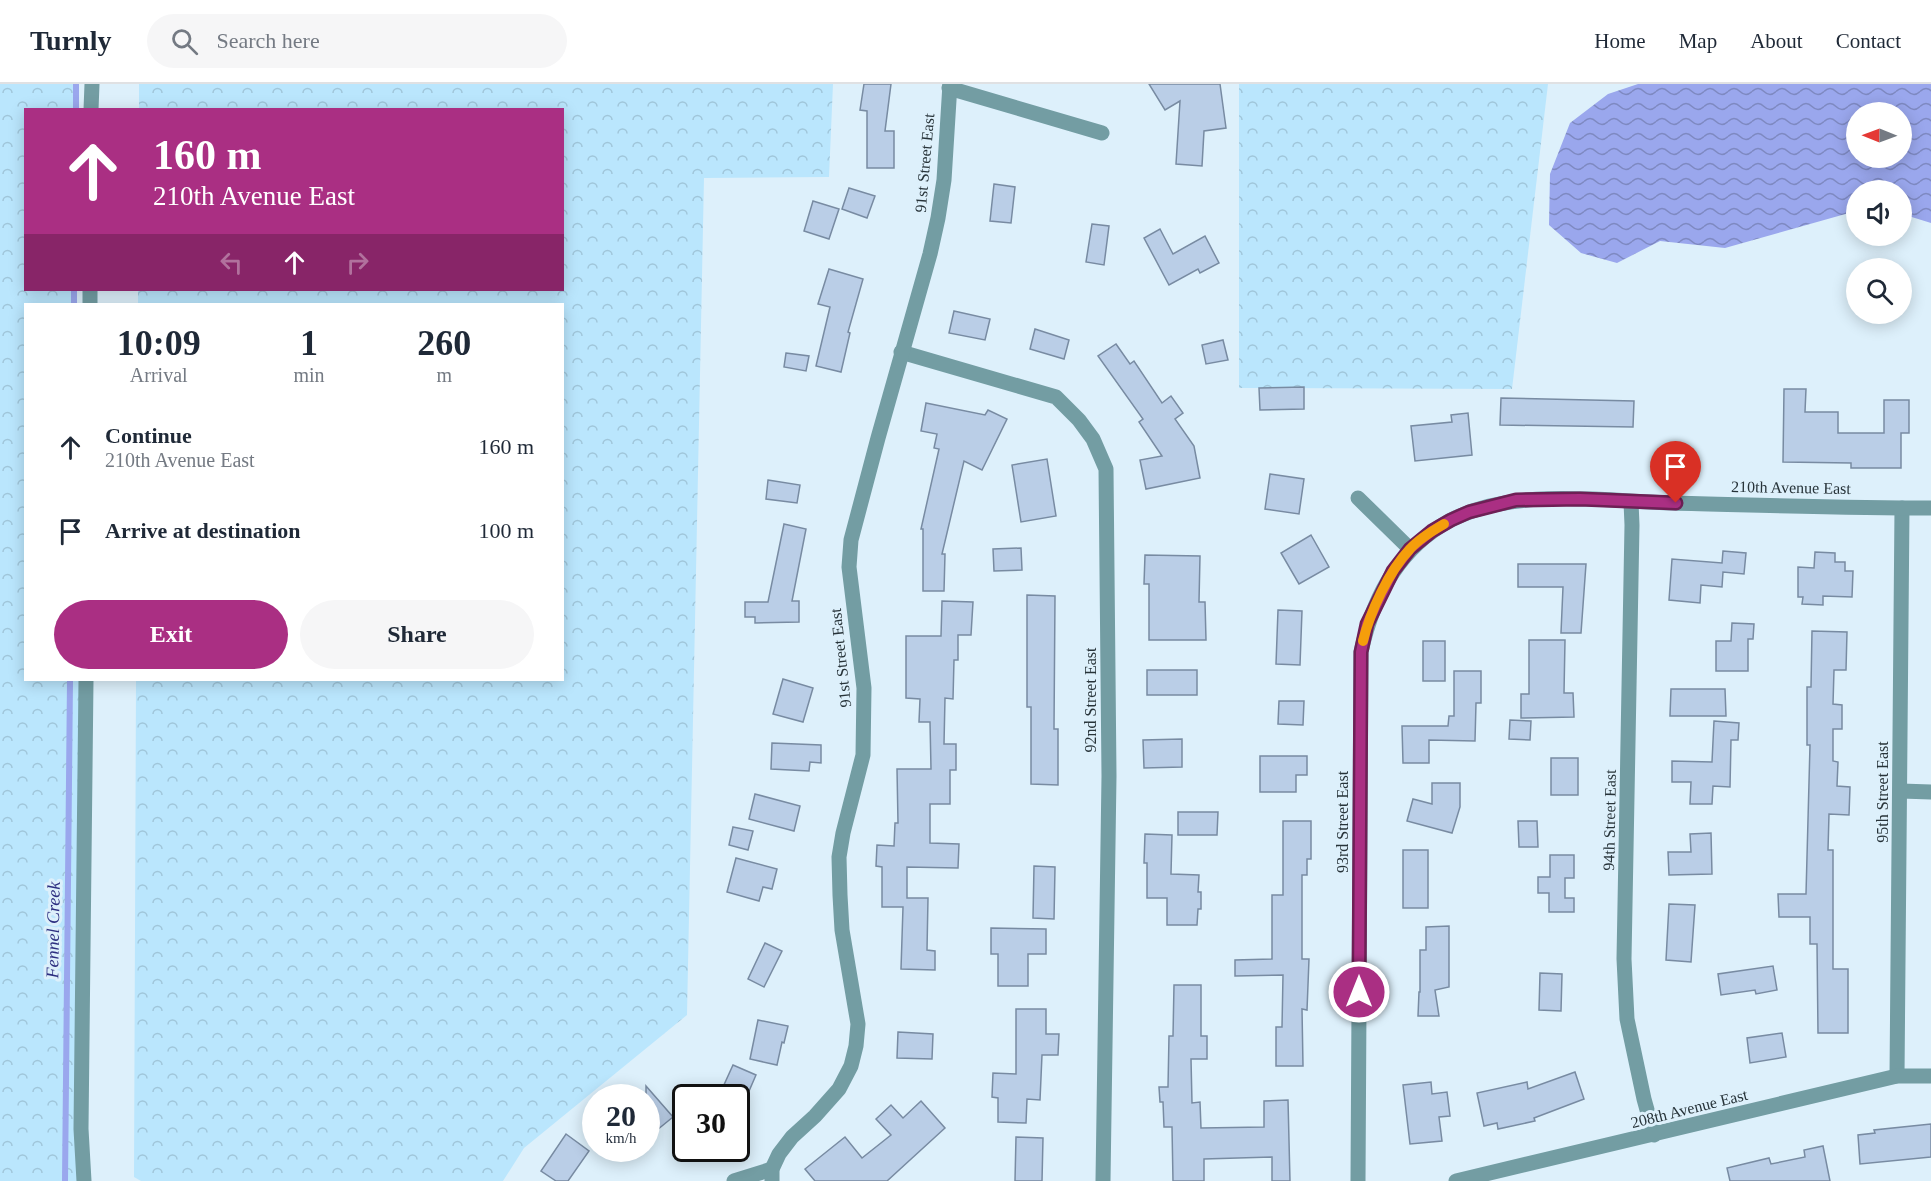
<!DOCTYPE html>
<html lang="en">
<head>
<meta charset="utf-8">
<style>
  :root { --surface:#fff; --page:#f6f6f7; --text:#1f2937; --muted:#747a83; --line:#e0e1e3; --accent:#aa2f83 }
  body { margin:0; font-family:Georgia,serif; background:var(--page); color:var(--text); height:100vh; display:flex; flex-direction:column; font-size:22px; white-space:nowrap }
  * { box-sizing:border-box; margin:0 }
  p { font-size:20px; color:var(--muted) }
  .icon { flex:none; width:33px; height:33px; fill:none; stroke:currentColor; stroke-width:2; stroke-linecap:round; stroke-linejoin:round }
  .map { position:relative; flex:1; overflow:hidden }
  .side { position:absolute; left:24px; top:219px; width:540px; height:378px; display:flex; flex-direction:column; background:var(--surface); border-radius:0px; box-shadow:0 3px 15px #0003 }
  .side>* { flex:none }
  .banner { position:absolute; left:24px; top:24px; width:540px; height:183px; border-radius:0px; box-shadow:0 3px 15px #0003; background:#aa2f83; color:#fff; overflow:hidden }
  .needle { width:39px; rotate:271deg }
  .controls { position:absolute; left:1846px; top:18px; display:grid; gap:12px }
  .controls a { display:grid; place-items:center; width:66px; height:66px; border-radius:50%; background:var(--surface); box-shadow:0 3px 15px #0003; font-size:30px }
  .speed { position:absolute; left:582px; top:1000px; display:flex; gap:12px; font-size:30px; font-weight:700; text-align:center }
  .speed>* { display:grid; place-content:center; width:78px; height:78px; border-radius:50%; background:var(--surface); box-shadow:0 3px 15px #0003; line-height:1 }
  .speed small { font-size:15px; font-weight:400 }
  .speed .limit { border:3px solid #111; border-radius:9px; background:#fff; color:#111 }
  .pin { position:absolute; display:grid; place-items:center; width:51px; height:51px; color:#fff; margin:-62px -26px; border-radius:50% 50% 50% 0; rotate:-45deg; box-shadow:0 0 6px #0007 }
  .pin .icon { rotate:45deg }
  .me { position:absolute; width:66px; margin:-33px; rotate:0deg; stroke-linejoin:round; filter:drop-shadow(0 0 4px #0008) }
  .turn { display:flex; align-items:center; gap:21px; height:126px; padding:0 30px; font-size:27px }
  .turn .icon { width:78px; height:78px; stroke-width:2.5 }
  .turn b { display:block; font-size:42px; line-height:51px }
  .lanes { display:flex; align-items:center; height:57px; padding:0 30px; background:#0003; justify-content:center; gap:30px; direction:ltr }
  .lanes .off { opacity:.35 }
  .eta { display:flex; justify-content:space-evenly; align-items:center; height:102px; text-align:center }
  .eta b { font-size:36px; font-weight:700; line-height:42px }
  .cta { display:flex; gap:12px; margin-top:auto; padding:12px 30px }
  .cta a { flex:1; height:69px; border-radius:36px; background:var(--accent); color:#fff; font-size:24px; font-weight:700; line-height:69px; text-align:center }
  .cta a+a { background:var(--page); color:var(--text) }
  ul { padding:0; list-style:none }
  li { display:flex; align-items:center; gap:18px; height:84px; padding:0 30px }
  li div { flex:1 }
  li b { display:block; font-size:22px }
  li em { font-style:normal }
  header { display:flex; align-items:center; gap:36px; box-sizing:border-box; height:84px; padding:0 30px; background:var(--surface); border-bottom:2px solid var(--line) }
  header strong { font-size:28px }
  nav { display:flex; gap:33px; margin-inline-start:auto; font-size:21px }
  .search { width:420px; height:54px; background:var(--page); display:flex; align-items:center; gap:15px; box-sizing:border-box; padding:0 21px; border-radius:33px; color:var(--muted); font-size:22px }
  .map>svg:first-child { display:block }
  .forest { fill:url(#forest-crowns) }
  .water { fill:url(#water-waves); fill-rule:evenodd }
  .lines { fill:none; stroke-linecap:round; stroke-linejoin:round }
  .stream { stroke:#9aa7ed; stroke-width:6 }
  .building { fill:#bacee7; stroke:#788ba2; stroke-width:1.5 }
  .minor { stroke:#739da3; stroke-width:15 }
  .route-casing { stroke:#6e1f55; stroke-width:15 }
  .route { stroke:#aa2f83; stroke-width:10 }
  .slow { stroke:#f59e0b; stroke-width:10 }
  .labels { text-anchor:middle; stroke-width:6; stroke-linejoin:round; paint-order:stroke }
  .street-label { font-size:16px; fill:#273339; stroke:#ddf0fb }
  .water-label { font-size:18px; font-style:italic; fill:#2d2f80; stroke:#ddf0fb }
</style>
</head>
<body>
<header>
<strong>Turnly</strong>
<div class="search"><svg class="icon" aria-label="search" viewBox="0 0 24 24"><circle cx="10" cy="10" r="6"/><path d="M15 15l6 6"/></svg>Search here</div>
<nav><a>Home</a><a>Map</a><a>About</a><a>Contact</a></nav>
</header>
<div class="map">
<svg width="1931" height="1097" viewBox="0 0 1931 1097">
  <defs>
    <pattern id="forest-crowns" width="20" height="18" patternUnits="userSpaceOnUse" patternTransform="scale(1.5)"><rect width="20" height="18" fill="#bae6fd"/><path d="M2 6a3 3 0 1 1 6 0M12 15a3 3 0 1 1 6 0" fill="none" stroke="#a0c6da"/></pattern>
    <pattern id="water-waves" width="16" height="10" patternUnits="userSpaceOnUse" patternTransform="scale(1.5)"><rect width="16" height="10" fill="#9aa7ed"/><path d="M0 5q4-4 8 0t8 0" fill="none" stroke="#7e89c1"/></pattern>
  </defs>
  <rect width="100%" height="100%" fill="#ddf0fb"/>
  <g class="forest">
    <path d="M 0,0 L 76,0 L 76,25 L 26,26 L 26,206 L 77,206 L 77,220 L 26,220 L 26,596 L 79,596 L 83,1097 L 0,1097 Z"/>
    <path d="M 139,0 L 833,0 L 829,93 L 704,94 L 687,931 L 524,1064 L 503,1097 L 141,1097 L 134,1093 L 136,596 L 562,596 L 562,220 L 138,220 L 138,206 L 562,206 L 562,26 L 139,25 Z"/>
    <path d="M 1239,0 L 1548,0 L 1512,305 L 1239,304 Z"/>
  </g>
  <path class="water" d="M 1638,0 L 1931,0 L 1931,139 L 1902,130 L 1902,106 L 1857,106 L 1857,129 L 1849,129 L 1725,164 L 1660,157 L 1617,179 L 1581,169 L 1549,141 L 1550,90 L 1570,39 L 1608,10 ZM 1857,28 L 1902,28 L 1902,74 L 1857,74 Z"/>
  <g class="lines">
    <g class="stream">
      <path d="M 76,26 L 76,0"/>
      <path d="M 74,220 L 74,206"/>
      <path d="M 65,1097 L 70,596"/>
    </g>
  </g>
  <g class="building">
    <path d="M 864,0 L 891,0 L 885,47 L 894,47 L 894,84 L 867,84 L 867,27 L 860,26 Z"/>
    <path d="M 1149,0 L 1220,0 L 1226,44 L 1204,47 L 1202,82 L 1176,80 L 1180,17 L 1165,26 Z"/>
    <path d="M 994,100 L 1015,103 L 1011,139 L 990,137 Z"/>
    <path d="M 849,104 L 875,112 L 867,134 L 842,125 Z"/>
    <path d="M 813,117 L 839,125 L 829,155 L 804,147 Z"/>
    <path d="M 1092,140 L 1109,142 L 1104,181 L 1086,178 Z"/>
    <path d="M 1160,145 L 1173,170 L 1205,152 L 1219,179 L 1200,189 L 1198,185 L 1169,201 L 1144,154 Z"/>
    <path d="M 829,185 L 863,195 L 848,248 L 850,249 L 841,288 L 816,282 L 830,223 L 818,220 Z"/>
    <path d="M 954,227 L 990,235 L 985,256 L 949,249 Z"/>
    <path d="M 1035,245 L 1069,256 L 1064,275 L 1030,265 Z"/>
    <path d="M 1223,256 L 1228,276 L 1206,280 L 1202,261 Z"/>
    <path d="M 1116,260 L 1130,280 L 1134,277 L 1162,319 L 1171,312 L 1183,329 L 1175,335 L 1194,362 L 1200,394 L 1146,405 L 1140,376 L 1162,372 L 1139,338 L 1143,335 L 1098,272 Z"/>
    <path d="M 786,269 L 809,272 L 806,287 L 784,283 Z"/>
    <path d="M 1304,303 L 1304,325 L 1260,326 L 1259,304 Z"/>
    <path d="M 1784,305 L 1806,305 L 1805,328 L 1838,328 L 1838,349 L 1884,349 L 1884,316 L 1909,316 L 1909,349 L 1901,349 L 1901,384 L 1851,384 L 1851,379 L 1783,378 Z"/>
    <path d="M 1501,314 L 1634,317 L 1633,343 L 1500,341 Z"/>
    <path d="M 926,319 L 985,331 L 988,326 L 1007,335 L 982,386 L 964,377 L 942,470 L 945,470 L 944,507 L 923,507 L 923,445 L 921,445 L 939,365 L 934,364 L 937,350 L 921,347 Z"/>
    <path d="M 1468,329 L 1472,371 L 1415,377 L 1411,342 L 1452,338 L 1451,331 Z"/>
    <path d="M 1047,375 L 1056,432 L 1021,438 L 1012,381 Z"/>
    <path d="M 1270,390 L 1304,395 L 1299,430 L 1265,425 Z"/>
    <path d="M 768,396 L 800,401 L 797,419 L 766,415 Z"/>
    <path d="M 784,440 L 806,445 L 792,517 L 799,517 L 799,538 L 755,539 L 755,533 L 745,533 L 745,518 L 768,518 Z"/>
    <path d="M 1311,451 L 1329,483 L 1299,500 L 1281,469 Z"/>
    <path d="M 1021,464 L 1022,486 L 994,487 L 993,465 Z"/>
    <path d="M 1723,467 L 1746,469 L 1744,490 L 1723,488 L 1722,503 L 1701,501 L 1700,519 L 1669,516 L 1672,475 L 1722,479 Z"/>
    <path d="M 1815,468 L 1835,469 L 1835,478 L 1845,478 L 1845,487 L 1853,487 L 1852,513 L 1823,512 L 1823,521 L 1802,520 L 1803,513 L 1798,513 L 1798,483 L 1814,484 Z"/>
    <path d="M 1145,471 L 1200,472 L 1199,518 L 1205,518 L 1206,556 L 1149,556 L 1149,500 L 1144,500 Z"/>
    <path d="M 1518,480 L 1586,480 L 1581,549 L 1561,549 L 1563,503 L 1518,503 Z"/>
    <path d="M 1027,511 L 1055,512 L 1054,645 L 1058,645 L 1058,701 L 1031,700 L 1031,623 L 1027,623 Z"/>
    <path d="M 942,517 L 973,518 L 971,551 L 958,551 L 958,576 L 954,576 L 953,615 L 945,614 L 944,660 L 956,660 L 956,686 L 950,686 L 950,720 L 930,720 L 930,759 L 959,760 L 958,784 L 907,783 L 907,814 L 928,814 L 927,866 L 935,867 L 935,886 L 901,885 L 903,823 L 882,823 L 882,783 L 876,782 L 877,761 L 894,762 L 895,739 L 898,739 L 897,685 L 931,685 L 930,638 L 919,638 L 920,615 L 906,614 L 906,552 L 941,552 Z"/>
    <path d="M 1278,526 L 1302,527 L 1300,581 L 1276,580 Z"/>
    <path d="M 1732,539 L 1754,540 L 1753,555 L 1748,555 L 1748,587 L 1716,587 L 1716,557 L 1731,557 Z"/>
    <path d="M 1812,547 L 1847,548 L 1846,586 L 1834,586 L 1833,620 L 1842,621 L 1842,645 L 1833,645 L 1833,677 L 1838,678 L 1837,702 L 1850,703 L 1849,731 L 1829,730 L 1828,766 L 1833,766 L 1833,885 L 1848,885 L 1848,949 L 1818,949 L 1817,860 L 1810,860 L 1810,833 L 1779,833 L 1778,810 L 1806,810 L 1810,661 L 1807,661 L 1807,603 L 1811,603 Z"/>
    <path d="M 1529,556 L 1565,556 L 1564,609 L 1573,609 L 1574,633 L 1521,634 L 1521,610 L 1529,610 Z"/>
    <rect x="1423" y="557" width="22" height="40"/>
    <rect x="1147" y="586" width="50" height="25"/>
    <path d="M 1454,587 L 1481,587 L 1481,619 L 1476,619 L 1475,657 L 1429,656 L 1429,679 L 1403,679 L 1402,642 L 1448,642 L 1449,632 L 1454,632 Z"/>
    <path d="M 783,595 L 813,604 L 803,638 L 773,630 Z"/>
    <path d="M 1671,605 L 1725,605 L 1726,632 L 1670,632 Z"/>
    <path d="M 1279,617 L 1304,617 L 1303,641 L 1278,640 Z"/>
    <path d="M 1510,636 L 1531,637 L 1530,656 L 1509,655 Z"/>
    <path d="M 1714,637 L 1739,639 L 1738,656 L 1731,656 L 1730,703 L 1713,702 L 1712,720 L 1690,720 L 1691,698 L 1672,698 L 1672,677 L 1712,678 Z"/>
    <path d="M 1182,655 L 1182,683 L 1144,684 L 1143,656 Z"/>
    <path d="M 772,659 L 821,661 L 821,679 L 810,678 L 809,687 L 771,685 Z"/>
    <path d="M 1260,672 L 1307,672 L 1307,691 L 1296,691 L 1296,708 L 1260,708 Z"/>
    <rect x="1551" y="674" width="27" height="37"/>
    <path d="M 1432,699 L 1460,699 L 1460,723 L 1452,749 L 1407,737 L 1413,715 L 1432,720 Z"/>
    <path d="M 755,710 L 800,722 L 794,747 L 749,735 Z"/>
    <path d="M 1178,728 L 1218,728 L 1217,751 L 1178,751 Z"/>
    <path d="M 1283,737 L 1311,737 L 1311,775 L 1307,775 L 1307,791 L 1302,791 L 1302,875 L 1309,875 L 1307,926 L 1302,925 L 1303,982 L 1276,982 L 1276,943 L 1282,943 L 1283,891 L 1235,892 L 1235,876 L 1272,875 L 1272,811 L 1283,811 Z"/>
    <path d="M 1518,737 L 1537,737 L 1538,763 L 1519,763 Z"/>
    <path d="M 733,743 L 753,747 L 748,766 L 729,761 Z"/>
    <path d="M 1711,749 L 1712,790 L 1669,791 L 1668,768 L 1691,768 L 1690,750 Z"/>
    <path d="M 1145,750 L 1172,751 L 1171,790 L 1199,791 L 1198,808 L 1201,808 L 1201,825 L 1198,825 L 1197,841 L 1167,841 L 1167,814 L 1147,814 L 1147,779 L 1144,779 Z"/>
    <rect x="1403" y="766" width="25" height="58"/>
    <path d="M 1550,771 L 1574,771 L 1574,794 L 1565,794 L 1565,814 L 1574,814 L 1574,828 L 1549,828 L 1549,809 L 1538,809 L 1538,793 L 1550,793 Z"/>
    <path d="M 736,774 L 777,785 L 772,805 L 763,803 L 759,817 L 727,808 Z"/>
    <path d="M 1034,782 L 1055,783 L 1054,835 L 1033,834 Z"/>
    <path d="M 1669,820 L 1695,821 L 1691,878 L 1666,876 Z"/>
    <path d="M 1449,842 L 1449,903 L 1435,906 L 1439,932 L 1418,932 L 1419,908 L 1420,908 L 1420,866 L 1426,866 L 1426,843 Z"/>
    <path d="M 991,844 L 1046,845 L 1046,870 L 1028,870 L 1028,902 L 998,902 L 998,870 L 991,870 Z"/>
    <path d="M 765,859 L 782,867 L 764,903 L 748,895 Z"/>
    <path d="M 1773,882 L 1777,906 L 1756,910 L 1755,906 L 1721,911 L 1718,890 Z"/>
    <path d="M 1540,889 L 1562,890 L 1561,927 L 1539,926 Z"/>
    <path d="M 1174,901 L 1201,901 L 1201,952 L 1207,952 L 1207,975 L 1191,975 L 1192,1019 L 1200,1018 L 1201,1044 L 1264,1043 L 1264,1017 L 1288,1016 L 1290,1097 L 1272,1097 L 1272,1073 L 1204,1075 L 1204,1097 L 1173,1097 L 1172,1043 L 1164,1043 L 1163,1018 L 1160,1018 L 1159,1003 L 1168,1003 L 1169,952 L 1173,952 Z"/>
    <path d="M 1016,925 L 1046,925 L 1046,950 L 1059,950 L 1058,971 L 1042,971 L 1040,1016 L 1027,1015 L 1026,1039 L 998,1038 L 998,1014 L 992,1013 L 993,989 L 1016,990 Z"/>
    <path d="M 758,936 L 788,942 L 784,959 L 782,958 L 777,981 L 750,975 Z"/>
    <path d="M 898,948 L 933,950 L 932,975 L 897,974 Z"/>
    <path d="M 1782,949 L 1786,973 L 1750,979 L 1747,954 Z"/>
    <path d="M 733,981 L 756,991 L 746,1014 L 718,1014 Z"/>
    <path d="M 1575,988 L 1584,1015 L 1534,1034 L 1535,1037 L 1498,1045 L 1497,1039 L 1484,1042 L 1477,1009 L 1527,998 L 1528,1005 Z"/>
    <path d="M 1431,998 L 1432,1010 L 1447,1008 L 1450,1032 L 1439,1033 L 1442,1057 L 1410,1060 L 1403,1001 Z"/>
    <path d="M 646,1002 L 673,1033 L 646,1055 Z"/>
    <path d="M 921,1017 L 945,1044 L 887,1097 L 815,1097 L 805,1085 L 845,1053 L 862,1074 L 891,1051 L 876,1035 L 891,1021 L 903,1034 Z"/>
    <path d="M 1931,1040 L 1931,1073 L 1860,1080 L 1858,1051 L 1875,1049 L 1874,1046 Z"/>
    <path d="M 566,1050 L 589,1067 L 568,1097 L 556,1097 L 541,1087 Z"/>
    <path d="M 1016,1053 L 1043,1054 L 1042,1097 L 1015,1097 Z"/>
    <path d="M 1823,1062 L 1830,1097 L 1730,1097 L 1727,1084 L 1769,1074 L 1771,1080 L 1805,1073 L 1804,1066 Z"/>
  </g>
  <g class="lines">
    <g class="minor">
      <path d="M 949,4 L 1102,49"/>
      <path d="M 91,26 L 92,0"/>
      <path d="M 90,220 L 90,206"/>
      <path d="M 901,268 L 1056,313 L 1079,336 L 1093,355 L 1106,385 L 1109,692 L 1103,1097"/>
      <path d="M 1358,414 L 1410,465"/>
      <path d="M 1631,418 L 1632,441 L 1624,875 L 1627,935 L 1644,1015 L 1654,1051"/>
      <path d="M 1901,707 L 1931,708"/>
      <path d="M 1897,992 L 1902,424"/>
      <path d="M 84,1097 L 81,1045 L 86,596"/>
      <path d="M 734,1097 L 772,1085"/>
      <path d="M 772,1097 L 772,1085 L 779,1070 L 792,1053 L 815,1032 L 839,1005 L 851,982 L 856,962 L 858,940 L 842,846 L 840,811 L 839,773 L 843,749 L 863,671 L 864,604 L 849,483 L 851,456 L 878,354 L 930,170 L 938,134 L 944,96 L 950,0"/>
      <path d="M 1358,1097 L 1361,568 C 1373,513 1398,465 1449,437 C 1514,403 1601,417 1672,419 C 1759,421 1845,424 1931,424"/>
      <path d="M 1456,1097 L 1897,992 L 1931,992"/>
    </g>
  </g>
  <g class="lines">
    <g class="route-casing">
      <path id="route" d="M 1359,908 L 1361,568 L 1367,540 L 1393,487 L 1410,465 L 1432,447 L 1451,436 L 1469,428 L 1516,416 L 1580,415 L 1676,419"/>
    </g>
    <use href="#route" class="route"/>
    <path class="slow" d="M 1363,557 C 1370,528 1389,487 1410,465 C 1419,455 1432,447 1444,440"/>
  </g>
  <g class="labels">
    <g class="street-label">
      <text transform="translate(924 79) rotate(-85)" y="6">91st Street East</text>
      <text transform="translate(1791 403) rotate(1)" y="6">210th Avenue East</text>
      <text transform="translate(840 574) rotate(-96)" y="6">91st Street East</text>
      <text transform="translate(1090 616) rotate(-90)" y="6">92nd Street East</text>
      <text transform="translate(1882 708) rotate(-90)" y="6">95th Street East</text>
      <text transform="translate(1609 736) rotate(-89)" y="6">94th Street East</text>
      <text transform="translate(1342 738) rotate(-90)" y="6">93rd Street East</text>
      <text transform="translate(1689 1024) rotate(-14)" y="6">208th Avenue East</text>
    </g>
    <g class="water-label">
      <text transform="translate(53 846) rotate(-89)" y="6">Fennel Creek</text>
    </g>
  </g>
</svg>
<div class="controls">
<a><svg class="needle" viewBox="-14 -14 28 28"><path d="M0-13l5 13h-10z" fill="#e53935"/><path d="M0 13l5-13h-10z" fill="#747a83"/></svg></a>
<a><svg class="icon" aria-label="sound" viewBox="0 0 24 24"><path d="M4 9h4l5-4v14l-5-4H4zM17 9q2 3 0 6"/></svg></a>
<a><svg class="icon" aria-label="search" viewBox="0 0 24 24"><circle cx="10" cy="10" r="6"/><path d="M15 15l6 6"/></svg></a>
</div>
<div class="speed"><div>20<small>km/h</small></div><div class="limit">30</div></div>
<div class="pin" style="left:1676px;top:419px;background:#d93025"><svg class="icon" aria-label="arrive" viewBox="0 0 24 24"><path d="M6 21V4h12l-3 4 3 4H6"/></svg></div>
<svg class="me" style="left:1359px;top:908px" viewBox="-20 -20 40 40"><circle r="17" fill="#aa2f83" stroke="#fff" stroke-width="3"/><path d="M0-11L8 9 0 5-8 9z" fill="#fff"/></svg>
<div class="banner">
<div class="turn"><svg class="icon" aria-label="ahead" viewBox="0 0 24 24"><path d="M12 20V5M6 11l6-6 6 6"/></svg><div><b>160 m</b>210th Avenue East</div></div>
<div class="lanes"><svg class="icon off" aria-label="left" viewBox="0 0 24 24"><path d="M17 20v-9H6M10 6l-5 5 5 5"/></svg><svg class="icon" aria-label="ahead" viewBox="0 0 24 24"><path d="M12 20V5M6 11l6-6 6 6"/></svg><svg class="icon off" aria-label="right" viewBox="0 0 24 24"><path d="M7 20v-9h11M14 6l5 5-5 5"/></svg></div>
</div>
<section class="side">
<div class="eta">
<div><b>10:09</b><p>Arrival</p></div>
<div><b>1</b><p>min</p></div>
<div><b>260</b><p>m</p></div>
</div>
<ul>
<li><svg class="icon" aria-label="ahead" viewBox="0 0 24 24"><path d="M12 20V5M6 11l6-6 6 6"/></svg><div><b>Continue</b><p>210th Avenue East</p></div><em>160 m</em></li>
<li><svg class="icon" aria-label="arrive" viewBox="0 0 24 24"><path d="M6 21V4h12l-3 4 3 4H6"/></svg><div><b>Arrive at destination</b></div><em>100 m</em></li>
</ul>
<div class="cta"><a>Exit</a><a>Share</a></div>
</section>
</div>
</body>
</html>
